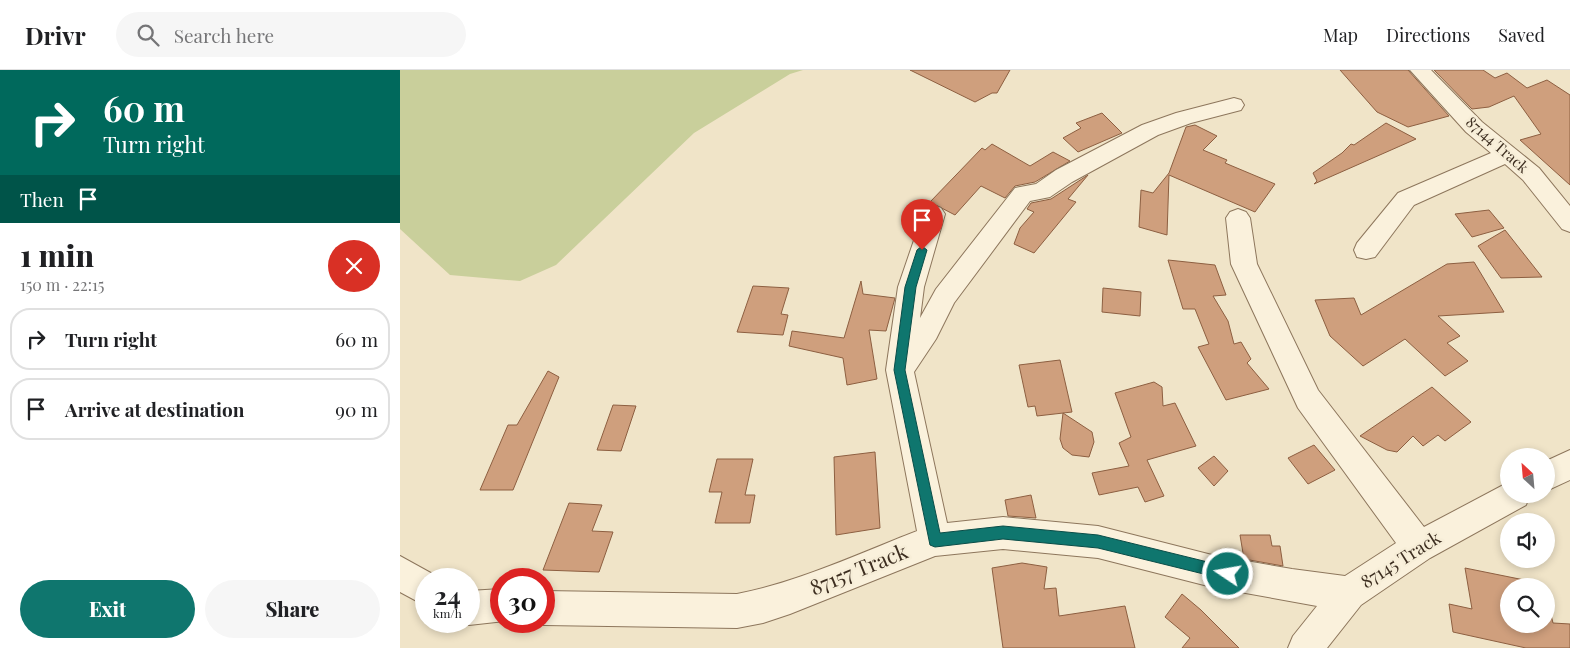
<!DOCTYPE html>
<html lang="en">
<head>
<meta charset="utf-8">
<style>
  :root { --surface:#fff; --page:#f6f6f6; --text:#202124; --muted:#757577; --line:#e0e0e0; --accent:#0f766e }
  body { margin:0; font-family:"Playfair Display",serif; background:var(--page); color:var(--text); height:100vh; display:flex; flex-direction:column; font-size:19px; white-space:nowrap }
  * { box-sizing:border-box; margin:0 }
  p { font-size:16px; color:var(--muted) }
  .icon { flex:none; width:28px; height:28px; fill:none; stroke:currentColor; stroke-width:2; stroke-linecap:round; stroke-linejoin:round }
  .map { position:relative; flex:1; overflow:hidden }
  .details { display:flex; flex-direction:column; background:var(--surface); width:400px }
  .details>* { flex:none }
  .guide { background:#00695c; color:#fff; overflow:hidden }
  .needle { width:32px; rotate:334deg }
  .tools { position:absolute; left:1100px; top:378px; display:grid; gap:10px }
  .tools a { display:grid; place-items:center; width:55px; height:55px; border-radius:50%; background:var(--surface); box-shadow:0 2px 8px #0003; font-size:25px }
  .speed { position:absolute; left:15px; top:498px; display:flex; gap:10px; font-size:25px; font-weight:700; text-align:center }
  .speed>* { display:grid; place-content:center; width:65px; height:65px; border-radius:50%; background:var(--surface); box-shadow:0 2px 8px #0003; line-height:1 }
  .speed small { font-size:12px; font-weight:400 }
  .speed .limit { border:8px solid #d22; background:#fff; color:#111 }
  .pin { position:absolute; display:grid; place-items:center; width:42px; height:42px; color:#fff; margin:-51px -21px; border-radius:50% 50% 50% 0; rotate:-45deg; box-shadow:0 0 5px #0007 }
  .pin .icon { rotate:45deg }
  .me { position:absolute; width:55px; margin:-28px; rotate:282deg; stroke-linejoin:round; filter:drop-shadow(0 0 4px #0008) }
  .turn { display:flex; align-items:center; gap:18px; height:105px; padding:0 20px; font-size:22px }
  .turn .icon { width:65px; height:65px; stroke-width:2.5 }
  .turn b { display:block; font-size:35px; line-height:42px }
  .then { display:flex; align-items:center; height:48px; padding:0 20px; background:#0003; gap:10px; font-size:19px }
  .round { display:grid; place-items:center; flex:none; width:52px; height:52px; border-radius:26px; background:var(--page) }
  .overview { display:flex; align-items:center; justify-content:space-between; height:85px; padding:0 20px }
  h1 { font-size:30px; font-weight:800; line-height:38px }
  .cta { display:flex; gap:10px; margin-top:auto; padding:10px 20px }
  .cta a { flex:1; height:58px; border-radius:30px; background:var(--accent); color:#fff; font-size:20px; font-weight:800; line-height:58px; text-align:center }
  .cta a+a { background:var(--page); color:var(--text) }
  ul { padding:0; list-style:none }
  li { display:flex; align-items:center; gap:15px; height:62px; margin:0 10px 8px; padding:0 10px; border:2px solid var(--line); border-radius:20px }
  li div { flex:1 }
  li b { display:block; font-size:19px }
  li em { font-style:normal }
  header { display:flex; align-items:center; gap:30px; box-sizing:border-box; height:70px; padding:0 25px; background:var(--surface); border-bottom:1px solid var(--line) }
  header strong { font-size:24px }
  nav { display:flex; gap:28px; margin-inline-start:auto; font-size:18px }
  .search { width:350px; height:45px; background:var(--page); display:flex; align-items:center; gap:12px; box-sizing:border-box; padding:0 18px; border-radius:28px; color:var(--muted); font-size:19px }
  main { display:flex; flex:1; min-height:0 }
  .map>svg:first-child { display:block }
  .green { fill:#c9cf9b }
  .building { fill:#cf9f7d; stroke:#8d5f41 }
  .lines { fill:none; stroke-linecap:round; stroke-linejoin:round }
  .minor-casing { stroke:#8d765c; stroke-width:2 }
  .minor { fill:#faf1dc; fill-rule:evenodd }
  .route { fill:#0f766e; stroke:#0a4d48 }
  .labels { text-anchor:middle; stroke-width:5; stroke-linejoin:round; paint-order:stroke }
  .far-street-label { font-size:15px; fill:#3d2e20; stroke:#f7eed8 }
  .street-label { font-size:18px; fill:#3d2e20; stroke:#f7eed8 }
  .near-street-label { font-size:21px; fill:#3d2e20; stroke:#f7eed8 }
</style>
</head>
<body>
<header>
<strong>Drivr</strong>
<div class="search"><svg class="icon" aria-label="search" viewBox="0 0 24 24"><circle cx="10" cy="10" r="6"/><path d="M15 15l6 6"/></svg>Search here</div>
<nav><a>Map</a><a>Directions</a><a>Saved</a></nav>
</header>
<main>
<section class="details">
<div class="guide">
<div class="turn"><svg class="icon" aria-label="right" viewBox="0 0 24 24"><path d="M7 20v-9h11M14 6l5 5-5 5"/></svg><div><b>60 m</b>Turn right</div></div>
<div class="then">Then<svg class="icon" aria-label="arrive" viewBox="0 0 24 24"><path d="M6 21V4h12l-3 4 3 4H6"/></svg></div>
</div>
<div class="overview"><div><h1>1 min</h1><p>150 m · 22:15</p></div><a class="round" style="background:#d93025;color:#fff"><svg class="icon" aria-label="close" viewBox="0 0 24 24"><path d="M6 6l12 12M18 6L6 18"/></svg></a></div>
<ul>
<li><svg class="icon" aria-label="right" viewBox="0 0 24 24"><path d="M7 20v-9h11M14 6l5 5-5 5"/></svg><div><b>Turn right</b></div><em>60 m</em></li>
<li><svg class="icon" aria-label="arrive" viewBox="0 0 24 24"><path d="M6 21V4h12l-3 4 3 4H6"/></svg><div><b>Arrive at destination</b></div><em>90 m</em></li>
</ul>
<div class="cta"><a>Exit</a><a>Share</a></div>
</section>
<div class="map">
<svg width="1170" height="578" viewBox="0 0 1170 578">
  <rect width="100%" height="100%" fill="#f0e4c8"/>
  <path class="green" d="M 0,0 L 403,0 L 390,4 L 294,63 L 156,195 L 120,211 L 50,205 L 0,159 Z"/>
  <g class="building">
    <path d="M 510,0 L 610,0 L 597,23 L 592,23 L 575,32 Z"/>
    <path d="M 940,0 L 1008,0 L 1049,46 L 1008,57 L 977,42 Z"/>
    <path d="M 1034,0 L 1083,0 L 1095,8 L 1107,3 L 1127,18 L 1147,10 L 1170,25 L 1170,115 L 1120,70 L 1141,64 L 1114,26 L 1089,37 L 1072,39 Z"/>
    <path d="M 702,43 L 722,63 L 678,82 L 663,68 L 681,58 L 676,53 Z"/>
    <path d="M 986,53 L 1016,69 L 914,114 L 917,111 L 913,103 L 942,83 L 951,74 L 954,75 Z"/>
    <path d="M 795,55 L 817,66 L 803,80 L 827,90 L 825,93 L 875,114 L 855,142 L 769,105 L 767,165 L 739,157 L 741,120 L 753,123 L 769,103 L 786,57 Z"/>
    <path d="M 592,74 L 630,96 L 653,82 L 670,91 L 635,112 L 615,116 L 605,128 L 581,116 L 555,145 L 530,132 L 582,78 L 585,80 Z"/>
    <path d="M 688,105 L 668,129 L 676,132 L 634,183 L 614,174 L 620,158 L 634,142 L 627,139 L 631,133 L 651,129 Z"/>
    <path d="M 1089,140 L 1104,158 L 1072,167 L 1055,144 Z"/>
    <path d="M 1105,160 L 1142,207 L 1101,208 L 1078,176 Z"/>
    <path d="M 768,190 L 815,195 L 826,225 L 813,226 L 828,251 L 834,274 L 841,272 L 851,289 L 847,293 L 869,319 L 826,330 L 798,277 L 809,274 L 795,239 L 783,239 Z"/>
    <path d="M 1074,192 L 1104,242 L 1038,246 L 1060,266 L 1047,273 L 1068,291 L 1045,306 L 1005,269 L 963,296 L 930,266 L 915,230 L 954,228 L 961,245 L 1047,194 Z"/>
    <path d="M 461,211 L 463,224 L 495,228 L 486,261 L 469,260 L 477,309 L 447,315 L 443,288 L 389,276 L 392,261 L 444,268 Z"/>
    <path d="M 353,216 L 389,218 L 381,244 L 388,245 L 383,265 L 337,262 Z"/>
    <path d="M 703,218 L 741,222 L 740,246 L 702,242 Z"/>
    <path d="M 660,290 L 672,342 L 637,346 L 635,336 L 628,337 L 619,295 Z"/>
    <path d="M 148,301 L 159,307 L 113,420 L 80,420 L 108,355 L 117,355 Z"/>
    <path d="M 754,312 L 762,317 L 763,336 L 775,333 L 796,376 L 747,390 L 764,426 L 745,432 L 738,417 L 699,425 L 692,403 L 729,396 L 719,373 L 731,367 L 715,323 Z"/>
    <path d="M 1032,317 L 1071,352 L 1045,371 L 1038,365 L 1023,376 L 1013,366 L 997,382 L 987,380 L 960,366 Z"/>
    <path d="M 213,335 L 236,336 L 221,381 L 197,380 Z"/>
    <path d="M 663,343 L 692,362 L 694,372 L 689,387 L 672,385 L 663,378 L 660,369 Z"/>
    <path d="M 914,375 L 935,400 L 908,414 L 888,388 Z"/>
    <path d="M 475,382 L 480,458 L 436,465 L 434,387 Z"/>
    <path d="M 814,386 L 828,401 L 814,416 L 798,398 Z"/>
    <path d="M 317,389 L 353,389 L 345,425 L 355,425 L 350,453 L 315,453 L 322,422 L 309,422 Z"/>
    <path d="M 631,425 L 636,448 L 608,446 L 605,430 Z"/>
    <path d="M 169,433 L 202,435 L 192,461 L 213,462 L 199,502 L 143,500 Z"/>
    <path d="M 840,465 L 870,465 L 872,476 L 880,476 L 883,496 L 844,489 Z"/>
    <path d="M 622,493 L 647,497 L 644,519 L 656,518 L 659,546 L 725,536 L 735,578 L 603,578 L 592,498 Z"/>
    <path d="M 1065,498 L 1144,514 L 1144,516 L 1109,516 L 1109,554 L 1146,554 L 1146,525 L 1153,553 L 1170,554 L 1170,578 L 1126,578 L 1053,562 L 1049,534 L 1072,539 Z"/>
    <path d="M 782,524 L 801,540 L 839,578 L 782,578 L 790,568 L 765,547 Z"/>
  </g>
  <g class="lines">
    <g class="minor-casing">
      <g id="minor">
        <path d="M 1010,0 L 1031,0 L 1082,52 L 1139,98 L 1170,136 L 1170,162 L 1162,159 L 1123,110 L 1105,94 L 1014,135 L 975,187 L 966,189 L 957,187 L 954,180 L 957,173 L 998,123 L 1091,83 L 1066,62 Z"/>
        <path d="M 834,28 L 841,30 L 844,35 L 841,40 L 791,53 L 758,65 L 672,112 L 650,127 L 630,131 L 554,233 L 536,269 L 514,302 L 547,453 L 603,447 L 698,456 L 812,485 L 892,499 L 945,506 L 996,473 L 898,338 L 831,194 L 826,148 L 830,142 L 838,139 L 846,142 L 850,148 L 857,194 L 918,320 L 1024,457 L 1109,412 L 1109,424 L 1130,424 L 1126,435 L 1030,488 L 961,535 L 927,578 L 888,578 L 893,566 L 917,536 L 812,517 L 698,488 L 603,479 L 535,486 L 390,544 L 363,553 L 337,558 L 144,555 L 135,551 L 144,551 L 144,521 L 337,524 C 399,512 458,484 517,461 L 486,300 L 498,217 L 525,138 L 533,135 L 541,138 L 545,144 L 524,217 L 520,248 L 536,219 L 615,118 L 636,114 L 656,100 L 742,55 L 776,43 Z"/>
        <path d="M 1170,380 L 1170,410 L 1146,421 L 1146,391 Z"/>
        <path d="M 0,486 L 38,507 L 26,509 L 26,536 L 0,522 Z"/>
        <path d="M 101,519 L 101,551 L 105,551 L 69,555 L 60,551 L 69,551 L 69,521 Z"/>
      </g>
    </g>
    <use href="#minor" class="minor"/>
  </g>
  <path class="route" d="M 522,176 L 527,180 L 516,217 L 505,300 L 540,463 L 603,456 L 698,465 L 828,497 L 833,499 L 835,504 L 833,508 L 828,510 L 698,478 L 603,469 L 535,477 L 530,475 L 494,300 L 505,217 L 517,180 Z"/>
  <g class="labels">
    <g class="far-street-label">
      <text transform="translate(1097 75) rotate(41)" y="5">87144 Track</text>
    </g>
    <g class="street-label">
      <text transform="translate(1001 490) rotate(-32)" y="6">87145 Track</text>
    </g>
    <g class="near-street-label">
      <text transform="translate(459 500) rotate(-22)" y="7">87157 Track</text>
    </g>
  </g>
</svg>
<div class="tools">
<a><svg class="needle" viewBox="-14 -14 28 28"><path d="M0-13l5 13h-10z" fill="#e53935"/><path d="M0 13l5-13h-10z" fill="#757577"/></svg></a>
<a><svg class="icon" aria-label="sound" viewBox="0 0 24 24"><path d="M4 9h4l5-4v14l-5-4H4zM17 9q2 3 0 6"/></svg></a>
<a><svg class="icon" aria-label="search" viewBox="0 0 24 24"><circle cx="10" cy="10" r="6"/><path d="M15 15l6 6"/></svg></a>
</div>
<div class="speed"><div>24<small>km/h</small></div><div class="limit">30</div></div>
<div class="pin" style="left:522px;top:180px;background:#d93025"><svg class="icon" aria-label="arrive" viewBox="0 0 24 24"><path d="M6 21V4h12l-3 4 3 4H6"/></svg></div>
<svg class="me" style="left:828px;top:504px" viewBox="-20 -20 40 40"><circle r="17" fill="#0f766e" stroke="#fff" stroke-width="3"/><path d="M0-11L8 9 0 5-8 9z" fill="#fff"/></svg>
</div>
</main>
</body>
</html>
